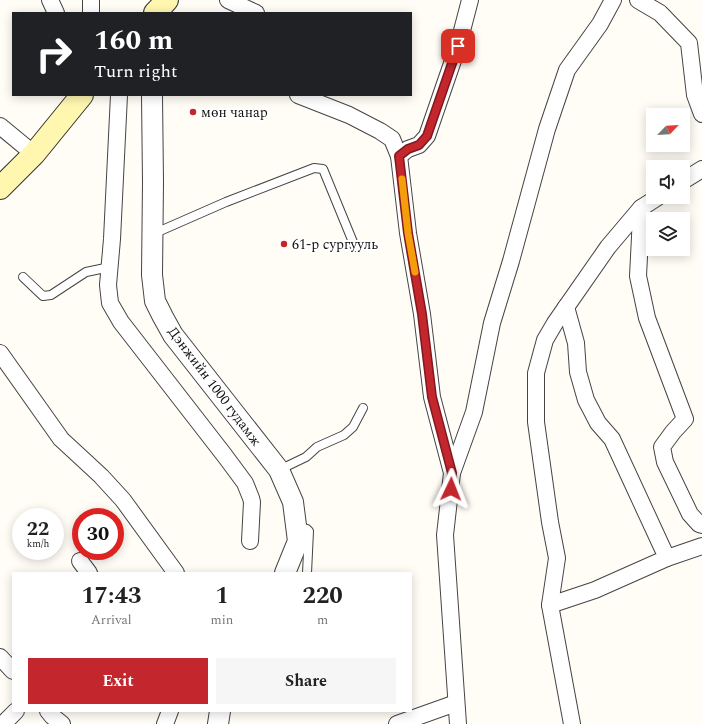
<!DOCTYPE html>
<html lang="en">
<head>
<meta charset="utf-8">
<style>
  :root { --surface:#fff; --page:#f6f6f6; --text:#222; --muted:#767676; --accent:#c4262e }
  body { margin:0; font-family:Spectral,serif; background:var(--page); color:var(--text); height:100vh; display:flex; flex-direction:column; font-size:15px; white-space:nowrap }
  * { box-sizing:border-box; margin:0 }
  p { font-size:13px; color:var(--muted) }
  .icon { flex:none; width:22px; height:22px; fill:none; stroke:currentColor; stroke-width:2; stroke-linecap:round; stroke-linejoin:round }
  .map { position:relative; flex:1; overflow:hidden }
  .sheet { position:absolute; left:12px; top:572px; width:400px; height:140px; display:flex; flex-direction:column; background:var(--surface); border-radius:0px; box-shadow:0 2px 10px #0003 }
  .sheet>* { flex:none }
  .banner { position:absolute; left:12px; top:12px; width:400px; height:84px; border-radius:0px; box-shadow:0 2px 10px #0003; background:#202124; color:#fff; overflow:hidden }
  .needle { width:26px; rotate:65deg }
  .buttons { position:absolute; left:646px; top:108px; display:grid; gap:8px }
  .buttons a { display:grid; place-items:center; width:44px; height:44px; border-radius:0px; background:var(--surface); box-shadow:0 2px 10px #0003; font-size:20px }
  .speed { position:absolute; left:12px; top:508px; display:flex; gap:8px; font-size:20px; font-weight:700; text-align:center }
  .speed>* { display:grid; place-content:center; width:52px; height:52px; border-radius:50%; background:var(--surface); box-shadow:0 2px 10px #0003; line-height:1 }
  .speed small { font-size:10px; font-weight:400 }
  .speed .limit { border:6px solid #d22; background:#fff; color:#111 }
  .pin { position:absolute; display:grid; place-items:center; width:34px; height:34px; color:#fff; margin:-17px; border-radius:8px; box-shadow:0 2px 6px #0006 }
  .me { position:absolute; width:44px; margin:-22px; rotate:2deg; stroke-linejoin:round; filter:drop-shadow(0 0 3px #0008) }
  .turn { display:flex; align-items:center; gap:14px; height:84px; padding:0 16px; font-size:18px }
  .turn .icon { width:52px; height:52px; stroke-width:2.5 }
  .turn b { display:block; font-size:28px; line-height:34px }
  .eta { display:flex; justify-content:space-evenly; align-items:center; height:68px; text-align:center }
  .eta b { font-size:24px; font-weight:700; line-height:28px }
  .button { display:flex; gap:8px; margin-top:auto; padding:8px 16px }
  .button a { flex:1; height:46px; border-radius:0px; background:var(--accent); color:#fff; font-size:16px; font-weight:700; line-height:46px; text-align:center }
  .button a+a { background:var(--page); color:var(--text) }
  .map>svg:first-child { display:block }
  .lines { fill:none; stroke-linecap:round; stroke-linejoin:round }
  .service-casing { stroke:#444; stroke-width:10 }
  .minor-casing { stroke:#444; stroke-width:18 }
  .tertiary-casing { stroke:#444; stroke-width:22 }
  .secondary-casing { stroke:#333; stroke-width:24 }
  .service { stroke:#fff; stroke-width:8 }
  .minor { stroke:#fff; stroke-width:16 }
  .tertiary { stroke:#fff; stroke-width:20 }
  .secondary { stroke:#fff6b0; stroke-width:22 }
  .route-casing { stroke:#7f191e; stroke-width:10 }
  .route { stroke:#c4262e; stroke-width:7 }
  .slow { stroke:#f59e0b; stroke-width:7 }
  .poi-dot { fill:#c4262e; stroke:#fff; stroke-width:1.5 }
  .labels { text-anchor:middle; stroke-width:4; stroke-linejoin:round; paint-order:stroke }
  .poi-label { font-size:14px; fill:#111; stroke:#fff; text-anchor:start }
  .street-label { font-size:14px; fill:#111; stroke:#fff }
</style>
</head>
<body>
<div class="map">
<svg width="702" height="724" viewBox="0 0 702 724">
  <rect width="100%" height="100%" fill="#fffdf5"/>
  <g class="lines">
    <g class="service-casing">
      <g id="service">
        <path d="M 153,234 L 226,202 L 314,168 L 323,169 L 355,247"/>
        <path d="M 23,277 L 43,296 L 51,295 L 86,272 L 110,267"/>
        <path d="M 279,470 L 306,457 L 317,447 L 344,435 L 353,427 L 363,408"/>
        <path d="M 297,527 L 307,529 L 309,531 L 307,573"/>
      </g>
    </g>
    <g class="minor-casing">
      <g id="minor">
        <path d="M 50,0 L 56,13"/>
        <path d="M 228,0 L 256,13"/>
        <path d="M 638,0 L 660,13 L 689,43 L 695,95 L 702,114"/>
        <path d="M 91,13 L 91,0"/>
        <path d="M 119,95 L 112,239 L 108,285 L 110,303 L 121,322 L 225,456 L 245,483 L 251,498 L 252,502 L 250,541"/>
        <path d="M 298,95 L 349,115 L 380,131 L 392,139 L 399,156 L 408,233 L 422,314 L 432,397 L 452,473 L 445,535 L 458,724"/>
        <path d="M 0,126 L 34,154"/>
        <path d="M 399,156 L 408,149 L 419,145 L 427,136 L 458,46 L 470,0"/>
        <path d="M 683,181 L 702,169"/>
        <path d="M 641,208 L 640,237 L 638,276 L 647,318 L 685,419 L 673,432 L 662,447 L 665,462 L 690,514 L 699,524 L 702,525"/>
        <path d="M 0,353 L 61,439 L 101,476 L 123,500 L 176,573"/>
        <path d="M 452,473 L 474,412 L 492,323 L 511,261 L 547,129 L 567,70 L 600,24 L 613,0"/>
        <path d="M 667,558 L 702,546"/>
        <path d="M 80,561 L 89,573"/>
        <path d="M 550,605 L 595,590 L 667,558 L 612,439 L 598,423 L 586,400 L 578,372 L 576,343 L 566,307"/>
        <path d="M 0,657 L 13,671"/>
        <path d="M 48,711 L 52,716 L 62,724"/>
        <path d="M 3,724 L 16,711"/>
        <path d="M 165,724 L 170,711"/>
        <path d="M 397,724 L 456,703"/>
        <path d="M 572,724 L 550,605 L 557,558 L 550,522 L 536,422 L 536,373 L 545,340 L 555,323 L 608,247 L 641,208 L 658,197"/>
      </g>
    </g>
    <g class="tertiary-casing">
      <g id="tertiary">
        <path d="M 152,95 L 153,182 L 152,275 L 155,301 L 163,317 L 173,335 L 279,470 L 293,502 L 298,541 L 285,573"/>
        <path d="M 218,724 L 220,711"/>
      </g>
    </g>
    <g class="secondary-casing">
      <g id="secondary">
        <path d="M 155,13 L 167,0"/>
        <path d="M 0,188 L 34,154 L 82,95"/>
      </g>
    </g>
    <use href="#service" class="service"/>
    <use href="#minor" class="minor"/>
    <use href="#tertiary" class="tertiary"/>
    <use href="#secondary" class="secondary"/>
  </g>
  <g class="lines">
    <g class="route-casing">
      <path id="route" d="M 451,489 L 452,473 L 432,397 L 422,314 L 408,233 L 399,156 L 408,149 L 419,145 L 427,136 L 458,46"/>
    </g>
    <use href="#route" class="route"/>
    <path class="slow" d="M 402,179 L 408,233 L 415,272"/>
  </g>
  <g class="poi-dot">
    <circle cx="193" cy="112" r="4"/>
    <circle cx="284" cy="244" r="4"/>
  </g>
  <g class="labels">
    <g class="poi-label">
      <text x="201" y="117">мөн чанар</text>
      <text x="292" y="249">61-р сургууль</text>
    </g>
    <g class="street-label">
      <text transform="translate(215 386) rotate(53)" y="5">Дэнжийн 1000 гудамж</text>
    </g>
  </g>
</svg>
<div class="buttons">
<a><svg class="needle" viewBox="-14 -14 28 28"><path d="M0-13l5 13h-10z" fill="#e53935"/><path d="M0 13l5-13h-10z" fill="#767676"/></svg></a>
<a><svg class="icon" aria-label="sound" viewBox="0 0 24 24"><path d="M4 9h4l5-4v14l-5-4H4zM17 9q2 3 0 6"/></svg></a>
<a><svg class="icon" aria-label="layers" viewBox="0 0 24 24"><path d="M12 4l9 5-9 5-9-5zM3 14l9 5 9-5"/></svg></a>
</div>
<div class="speed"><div>22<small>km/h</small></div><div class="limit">30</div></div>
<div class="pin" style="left:458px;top:46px;background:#d93025"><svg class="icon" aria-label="arrive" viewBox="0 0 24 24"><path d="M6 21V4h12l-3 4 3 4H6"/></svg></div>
<svg class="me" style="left:451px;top:489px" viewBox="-20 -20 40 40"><path d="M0-17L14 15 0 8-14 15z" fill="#c4262e" stroke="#fff" stroke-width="4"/></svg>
<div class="banner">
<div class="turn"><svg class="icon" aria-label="right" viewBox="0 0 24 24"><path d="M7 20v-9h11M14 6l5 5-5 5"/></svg><div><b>160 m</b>Turn right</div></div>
</div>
<section class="sheet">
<div class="eta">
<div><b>17:43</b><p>Arrival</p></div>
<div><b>1</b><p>min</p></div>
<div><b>220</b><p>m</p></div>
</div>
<div class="button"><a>Exit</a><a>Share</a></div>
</section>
</div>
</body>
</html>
